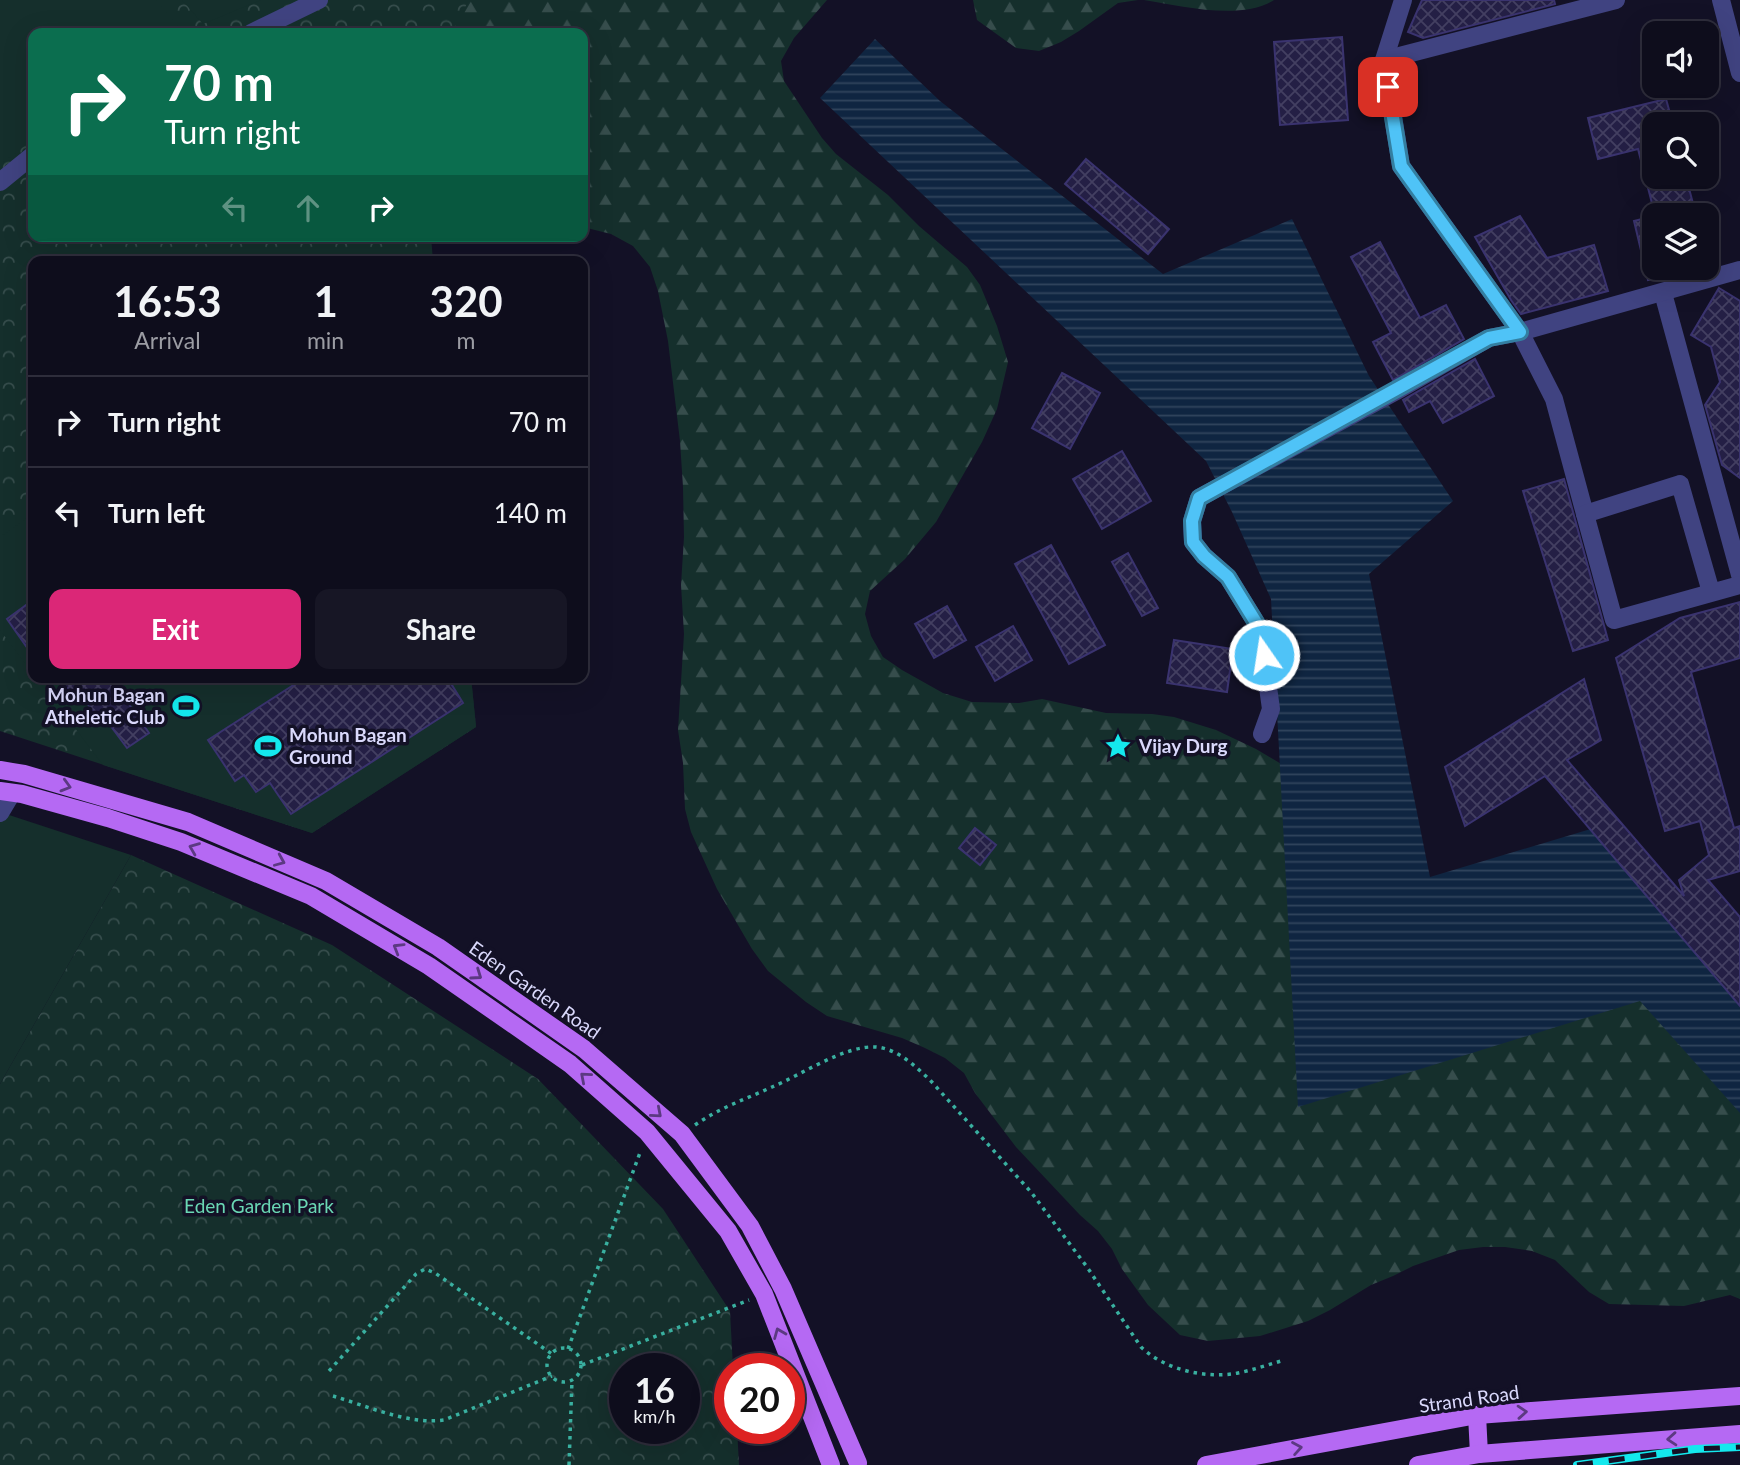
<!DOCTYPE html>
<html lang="en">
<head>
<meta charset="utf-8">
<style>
  :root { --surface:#0e0d1c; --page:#171625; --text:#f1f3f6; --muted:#9b9ca3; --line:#2e2d3b; --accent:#db2777 }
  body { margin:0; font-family:Lato,sans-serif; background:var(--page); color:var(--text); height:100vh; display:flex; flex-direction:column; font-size:26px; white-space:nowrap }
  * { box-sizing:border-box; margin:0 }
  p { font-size:23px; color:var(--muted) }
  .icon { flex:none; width:38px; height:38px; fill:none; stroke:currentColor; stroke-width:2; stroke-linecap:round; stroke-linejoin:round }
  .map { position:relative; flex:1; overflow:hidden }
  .drawer { position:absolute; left:28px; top:256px; width:560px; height:427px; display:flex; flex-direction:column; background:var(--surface); border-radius:14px; box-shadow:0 7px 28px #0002,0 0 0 2px var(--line) }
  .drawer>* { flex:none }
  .guide { position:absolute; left:28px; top:28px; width:560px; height:214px; border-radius:14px; box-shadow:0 7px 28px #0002,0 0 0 2px var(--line); background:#0b6e4f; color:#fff; overflow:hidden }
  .controls { position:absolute; left:1642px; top:21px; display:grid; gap:14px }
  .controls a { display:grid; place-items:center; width:77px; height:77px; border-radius:14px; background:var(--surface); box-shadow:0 7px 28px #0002,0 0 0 2px var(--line); font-size:35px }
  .speed { position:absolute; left:609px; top:1353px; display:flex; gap:14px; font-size:35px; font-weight:700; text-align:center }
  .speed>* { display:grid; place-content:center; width:91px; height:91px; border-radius:50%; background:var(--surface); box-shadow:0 7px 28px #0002,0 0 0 2px var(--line); line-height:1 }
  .speed small { font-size:18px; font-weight:400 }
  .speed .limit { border:10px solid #d22; background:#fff; color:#111 }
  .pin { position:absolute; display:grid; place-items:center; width:60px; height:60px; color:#fff; margin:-30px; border-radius:14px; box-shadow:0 4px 10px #0006 }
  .me { position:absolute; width:77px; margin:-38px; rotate:347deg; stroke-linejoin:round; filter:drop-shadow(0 0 5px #0008) }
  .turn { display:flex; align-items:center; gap:24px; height:147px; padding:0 21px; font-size:32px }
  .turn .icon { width:91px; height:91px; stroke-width:2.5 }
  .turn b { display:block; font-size:49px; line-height:60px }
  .lanes { display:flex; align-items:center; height:66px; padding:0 21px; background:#0003; justify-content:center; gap:35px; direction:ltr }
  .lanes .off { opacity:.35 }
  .eta { display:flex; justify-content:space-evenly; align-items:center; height:119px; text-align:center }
  .eta b { font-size:42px; font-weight:700; line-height:49px }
  .primary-button { display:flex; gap:14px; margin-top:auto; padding:14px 21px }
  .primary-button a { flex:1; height:80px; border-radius:14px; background:var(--accent); color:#fff; font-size:28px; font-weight:700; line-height:80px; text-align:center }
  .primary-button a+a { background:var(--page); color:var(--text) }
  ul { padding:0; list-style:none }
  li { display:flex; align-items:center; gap:21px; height:91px; padding:0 21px; border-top:2px solid var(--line) }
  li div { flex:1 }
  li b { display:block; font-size:26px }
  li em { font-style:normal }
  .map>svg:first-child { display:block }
  .forest { fill:url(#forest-firs) }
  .park { fill:url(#park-crowns); fill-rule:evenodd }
  .pitch { fill:#152f2c }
  .water { fill:url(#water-rules) }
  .building { fill:url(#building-cross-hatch); stroke:#3a336f; stroke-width:2 }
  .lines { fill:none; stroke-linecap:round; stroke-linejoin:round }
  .path { stroke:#39b0a0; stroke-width:3.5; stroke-dasharray:3.5 5; stroke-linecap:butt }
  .minor { stroke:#404381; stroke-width:18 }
  .major { stroke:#b569f3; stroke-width:18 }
  .rail-casing { stroke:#14e8ed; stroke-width:8 }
  .rail { stroke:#131126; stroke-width:5; stroke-dasharray:16; stroke-linecap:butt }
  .oneway { stroke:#5c3982 }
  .route-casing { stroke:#337fa1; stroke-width:18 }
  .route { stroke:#4fc3f7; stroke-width:12 }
  .labels { text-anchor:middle; stroke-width:7; stroke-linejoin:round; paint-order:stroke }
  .poi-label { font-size:19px; font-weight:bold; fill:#dad9fc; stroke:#131126; text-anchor:start }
  .street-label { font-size:19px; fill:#dad9fc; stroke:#131126 }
  .park-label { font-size:19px; fill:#6ad7b4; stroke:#131126 }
</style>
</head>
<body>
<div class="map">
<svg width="1740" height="1465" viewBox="0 0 1740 1465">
  <defs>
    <pattern id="forest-firs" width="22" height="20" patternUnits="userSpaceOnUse" patternTransform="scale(1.75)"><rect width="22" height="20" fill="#152f2c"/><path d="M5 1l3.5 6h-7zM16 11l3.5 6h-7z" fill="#364d4c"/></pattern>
    <pattern id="park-crowns" width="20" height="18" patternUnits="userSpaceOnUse" patternTransform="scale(1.75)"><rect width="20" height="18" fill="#152f2c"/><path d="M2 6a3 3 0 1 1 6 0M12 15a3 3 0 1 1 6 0" fill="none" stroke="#364d4c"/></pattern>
    <pattern id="water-rules" width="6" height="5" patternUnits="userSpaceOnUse" patternTransform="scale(1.75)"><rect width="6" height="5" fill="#0f2541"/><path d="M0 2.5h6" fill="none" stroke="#31445d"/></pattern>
    <pattern id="building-cross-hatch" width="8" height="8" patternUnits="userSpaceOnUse" patternTransform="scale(1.75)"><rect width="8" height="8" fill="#241f45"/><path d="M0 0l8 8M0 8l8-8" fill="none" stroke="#433f61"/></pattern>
  </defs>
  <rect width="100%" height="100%" fill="#131126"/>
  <g class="forest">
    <path d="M 420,0 L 827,0 L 794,38 L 781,61 L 784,81 L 822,138 L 836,154 L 888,195 L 919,226 L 967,267 L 980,285 L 997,326 L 1008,362 L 997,409 L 982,442 L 936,522 L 905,559 L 870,591 L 865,614 L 871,636 L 883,657 L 902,670 L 943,693 L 972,702 L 1019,703 L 1042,699 L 1106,713 L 1152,714 L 1174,717 L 1216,730 L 1256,749 L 1315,784 L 1377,881 L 1499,890 L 1740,1064 L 1740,1299 L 1730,1295 L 1684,1306 L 1609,1304 L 1589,1292 L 1555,1260 L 1532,1251 L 1505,1247 L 1483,1247 L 1459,1250 L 1413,1266 L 1393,1276 L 1371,1285 L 1330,1310 L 1308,1321 L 1260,1336 L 1208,1341 L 1180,1335 L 1148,1305 L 1122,1269 L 1112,1249 L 1098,1231 L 1080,1215 L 1016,1147 L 975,1093 L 964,1073 L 945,1058 L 925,1048 L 902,1038 L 827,1016 L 806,1002 L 768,971 L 752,949 L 717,889 L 691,832 L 685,809 L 683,763 L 678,730 L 684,634 L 681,585 L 684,537 L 683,487 L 680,441 L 668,341 L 658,291 L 650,267 L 633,246 L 611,234 L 583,227 L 583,33 L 352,33 Z"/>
    <path d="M 973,0 L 1138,0 L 1118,3 L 1079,31 L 1061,42 L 1039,51 L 1016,48 L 977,20 Z"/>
    <path d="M 1144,0 L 1274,0 C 1241,21 1181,6 1144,0 Z"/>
  </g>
  <g class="park">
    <path d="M 0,0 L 469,0 L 451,33 L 33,33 L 33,236 L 431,236 L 433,261 L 33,261 L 33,677 L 471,677 L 476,727 L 312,833 L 0,731 Z"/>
    <path d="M 131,855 L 332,945 L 538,1079 L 663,1209 L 730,1311 L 733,1368 L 730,1368 L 730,1428 L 737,1428 L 739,1465 L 0,1465 L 0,1084 ZM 625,1368 L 684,1368 L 684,1428 L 625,1428 Z"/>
  </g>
  <g class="pitch">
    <path d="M 0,0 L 156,0 L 178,26 L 168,33 L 33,33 L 33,139 L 0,165 Z"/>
    <path d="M 182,0 L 261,0 L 203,24 Z"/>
    <path d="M 33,514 L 33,674 L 0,630 L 0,537 Z"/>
    <path d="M 36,677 L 471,677 L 476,727 L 312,833 L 103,765 Z"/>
    <path d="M 0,812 L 131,855 L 0,1084 Z"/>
  </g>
  <path class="water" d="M 875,39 L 940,101 L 1163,274 L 1292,219 L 1369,376 L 1453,501 L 1369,574 L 1430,877 L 1594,828 L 1740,1001 L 1740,1113 L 1640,1001 L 1298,1107 L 1271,599 L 1232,512 L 1206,461 L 820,98 Z"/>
  <g class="building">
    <path d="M 1422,0 L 1554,0 L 1555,4 L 1423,38 L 1408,32 Z"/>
    <path d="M 1342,37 L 1348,120 L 1280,125 L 1274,42 Z"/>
    <path d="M 1666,99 L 1673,124 L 1654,124 L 1654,177 L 1686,177 L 1696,215 L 1655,215 L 1638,149 L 1598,159 L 1588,118 Z"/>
    <path d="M 1086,159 L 1169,229 L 1148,254 L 1065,184 Z"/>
    <path d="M 1520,216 L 1547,258 L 1594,245 L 1608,291 L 1521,314 L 1511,300 L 1475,237 Z"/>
    <path d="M 1654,216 L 1654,279 L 1648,280 L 1634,221 Z"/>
    <path d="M 1380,242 L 1420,318 L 1446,305 L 1464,339 L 1393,380 L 1373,342 L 1391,333 L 1351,257 Z"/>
    <path d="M 1719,288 L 1740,301 L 1740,478 L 1722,465 L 1705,405 L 1720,382 L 1711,347 L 1691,335 Z"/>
    <path d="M 1475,359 L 1494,396 L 1443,423 L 1430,401 L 1409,412 L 1403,400 Z"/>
    <path d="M 1062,373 L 1100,393 L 1070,449 L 1032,428 Z"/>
    <path d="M 1122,451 L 1151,501 L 1102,529 L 1073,479 Z"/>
    <path d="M 1564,479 L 1608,640 L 1573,651 L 1523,491 Z"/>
    <path d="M 1051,545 L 1105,645 L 1069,664 L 1015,564 Z"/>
    <path d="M 1128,553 L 1158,608 L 1142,616 L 1112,562 Z"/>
    <path d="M 33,600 L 33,656 L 7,619 Z"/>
    <path d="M 1740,602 L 1740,658 L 1691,672 L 1734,828 L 1740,826 L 1740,871 L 1708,880 L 1740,917 L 1740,1006 L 1545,776 L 1465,826 L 1445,767 L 1584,679 L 1601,740 L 1567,760 L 1684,896 L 1679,880 L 1709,855 L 1700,821 L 1665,831 L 1616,658 L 1680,618 Z"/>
    <path d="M 947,606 L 966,640 L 934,658 L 915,624 Z"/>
    <path d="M 1013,626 L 1032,660 L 995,681 L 976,647 Z"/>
    <path d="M 1174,640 L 1233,649 L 1227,692 L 1167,683 Z"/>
    <path d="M 59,677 L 110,677 L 149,733 L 127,748 L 107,721 L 102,724 L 82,696 L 76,701 Z"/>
    <path d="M 306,677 L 447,677 L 463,703 L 291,814 L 270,783 L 256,792 L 244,775 L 235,781 L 208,740 Z"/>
    <path d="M 975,828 L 996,845 L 980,865 L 959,848 Z"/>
  </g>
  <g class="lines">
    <g class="path">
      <path d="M 695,1125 C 719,1108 746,1099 772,1087 C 801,1075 845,1045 876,1047 C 898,1049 915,1066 930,1080 L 1031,1192 L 1087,1267 L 1141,1347 C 1165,1370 1206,1379 1238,1373 C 1253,1370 1267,1365 1281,1361"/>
      <circle cx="564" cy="1365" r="17"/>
      <path d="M 568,1349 L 641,1150"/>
      <path d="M 582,1365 L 749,1300"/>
      <path d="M 329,1371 L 416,1274 L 425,1269 L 435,1273 L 552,1354"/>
      <path d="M 333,1396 C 367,1406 409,1425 444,1420 L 552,1376"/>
      <path d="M 569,1465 L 572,1380"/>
    </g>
    <g class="minor">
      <path d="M 1403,0 L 1384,60 L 1401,166 L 1520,332 L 1554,399 L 1585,514"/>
      <path d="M 1721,0 L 1740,73"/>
      <path d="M 251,33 L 319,0"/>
      <path d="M 1384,60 L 1616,0"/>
      <path d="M 0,182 L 33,155"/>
      <path d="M 1663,293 L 1740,575"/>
      <path d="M 1711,592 L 1680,484 L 1585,514 L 1614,620 L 1740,585"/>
      <path d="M 1262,734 L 1271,709 L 1260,629 L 1228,577 L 1204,556 L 1193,542 L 1192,521 L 1199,498 L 1398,390 L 1489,338 L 1520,332 L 1740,270"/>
      <path d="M 0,813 L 12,793"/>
    </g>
    <g class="major">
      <path d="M 0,770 L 24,774 L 188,822 L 326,881 L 438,947 L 584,1049 L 682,1134 L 750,1226 L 783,1289 L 858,1463"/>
      <path d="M 0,791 L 22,794 L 108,818 L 181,842 L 311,896 L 429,966 L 570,1064 L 647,1132 L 728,1231 L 764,1294 L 831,1465"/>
      <path d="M 1477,1415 L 1479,1454"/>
      <path d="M 1206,1465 L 1477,1415 L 1740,1396"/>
      <path d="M 1418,1465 L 1479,1454 L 1740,1434"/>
    </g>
    <g class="rail-casing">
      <path id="rail" d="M 1577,1465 L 1695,1449 L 1740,1447"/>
    </g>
    <use href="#rail" class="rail"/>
  </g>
  <defs><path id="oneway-chevron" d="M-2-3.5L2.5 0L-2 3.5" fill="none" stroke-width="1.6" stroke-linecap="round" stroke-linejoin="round" transform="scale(1.75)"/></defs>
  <g class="oneway">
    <use href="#oneway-chevron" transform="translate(66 786) rotate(16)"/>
    <use href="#oneway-chevron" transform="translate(194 848) rotate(-158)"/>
    <use href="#oneway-chevron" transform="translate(280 861) rotate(23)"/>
    <use href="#oneway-chevron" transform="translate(398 948) rotate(-149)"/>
    <use href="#oneway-chevron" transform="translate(477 975) rotate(35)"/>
    <use href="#oneway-chevron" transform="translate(585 1077) rotate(-139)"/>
    <use href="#oneway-chevron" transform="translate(657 1113) rotate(41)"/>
    <use href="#oneway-chevron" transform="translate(779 1333) rotate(-112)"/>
    <use href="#oneway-chevron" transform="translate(1522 1412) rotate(-4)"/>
    <use href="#oneway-chevron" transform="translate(1672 1439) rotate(176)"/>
    <use href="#oneway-chevron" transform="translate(1297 1448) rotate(-10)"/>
  </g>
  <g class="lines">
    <g class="route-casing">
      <path id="route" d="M 1264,655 L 1260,629 L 1228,577 L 1204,556 L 1193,542 L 1192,521 L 1199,498 L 1489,338 L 1520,332 L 1401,166 L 1388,87"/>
    </g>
    <use href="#route" class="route"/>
  </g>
  <defs>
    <g id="stadium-bare" transform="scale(2.1)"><path d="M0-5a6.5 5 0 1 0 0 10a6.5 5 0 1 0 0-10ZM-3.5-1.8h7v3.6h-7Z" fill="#14e8ed" stroke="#131126" stroke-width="2.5" paint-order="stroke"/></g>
    <g id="sight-bare" transform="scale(2.1)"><path d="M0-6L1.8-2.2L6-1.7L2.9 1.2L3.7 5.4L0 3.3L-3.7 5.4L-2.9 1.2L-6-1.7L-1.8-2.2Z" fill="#14e8ed" stroke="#131126" stroke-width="2.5" paint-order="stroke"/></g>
  </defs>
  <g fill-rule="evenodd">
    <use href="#stadium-bare" x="186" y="706"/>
    <use href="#stadium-bare" x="268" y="746"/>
    <use href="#sight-bare" x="1118" y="746"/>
  </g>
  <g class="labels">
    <g class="poi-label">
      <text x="165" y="702" text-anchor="end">Mohun Bagan<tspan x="165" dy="22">Atheletic Club</tspan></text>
      <text x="289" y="742">Mohun Bagan<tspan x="289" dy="22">Ground</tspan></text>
      <text x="1139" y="753">Vijay Durg</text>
    </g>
    <g class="street-label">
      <text transform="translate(535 990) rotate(35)" y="7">Eden Garden Road</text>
      <text transform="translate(1469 1399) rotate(-8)" y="7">Strand Road</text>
    </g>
    <g class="park-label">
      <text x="259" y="1213">Eden Garden Park</text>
    </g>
  </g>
</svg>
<div class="controls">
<a><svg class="icon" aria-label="sound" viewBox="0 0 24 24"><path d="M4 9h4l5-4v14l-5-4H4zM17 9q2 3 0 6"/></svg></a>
<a><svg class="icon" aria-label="search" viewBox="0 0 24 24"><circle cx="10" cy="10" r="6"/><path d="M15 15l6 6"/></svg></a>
<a><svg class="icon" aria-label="layers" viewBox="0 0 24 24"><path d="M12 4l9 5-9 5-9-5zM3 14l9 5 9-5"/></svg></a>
</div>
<div class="speed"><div>16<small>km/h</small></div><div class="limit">20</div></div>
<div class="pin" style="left:1388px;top:87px;background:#d93025"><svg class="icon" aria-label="arrive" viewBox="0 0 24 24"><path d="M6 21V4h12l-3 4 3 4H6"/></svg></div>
<svg class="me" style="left:1264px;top:655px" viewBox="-20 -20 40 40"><circle r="17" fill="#4fc3f7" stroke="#fff" stroke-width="3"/><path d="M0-11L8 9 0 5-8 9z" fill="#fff"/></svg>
<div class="guide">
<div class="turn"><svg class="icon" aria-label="right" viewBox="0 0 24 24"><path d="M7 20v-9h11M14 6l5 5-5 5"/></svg><div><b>70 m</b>Turn right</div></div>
<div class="lanes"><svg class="icon off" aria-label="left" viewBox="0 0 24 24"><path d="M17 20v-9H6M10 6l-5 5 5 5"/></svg><svg class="icon off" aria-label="ahead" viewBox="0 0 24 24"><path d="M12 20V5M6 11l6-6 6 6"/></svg><svg class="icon" aria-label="right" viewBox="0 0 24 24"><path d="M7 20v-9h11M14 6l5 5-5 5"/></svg></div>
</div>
<section class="drawer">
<div class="eta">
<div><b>16:53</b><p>Arrival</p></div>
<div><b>1</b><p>min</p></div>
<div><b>320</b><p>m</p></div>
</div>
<ul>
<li><svg class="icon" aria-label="right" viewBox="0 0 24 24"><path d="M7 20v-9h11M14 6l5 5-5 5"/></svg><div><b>Turn right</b></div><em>70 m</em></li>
<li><svg class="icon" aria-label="left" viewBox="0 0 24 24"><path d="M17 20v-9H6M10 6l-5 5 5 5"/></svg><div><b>Turn left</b></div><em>140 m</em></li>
</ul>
<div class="primary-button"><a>Exit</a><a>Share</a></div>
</section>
</div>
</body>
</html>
